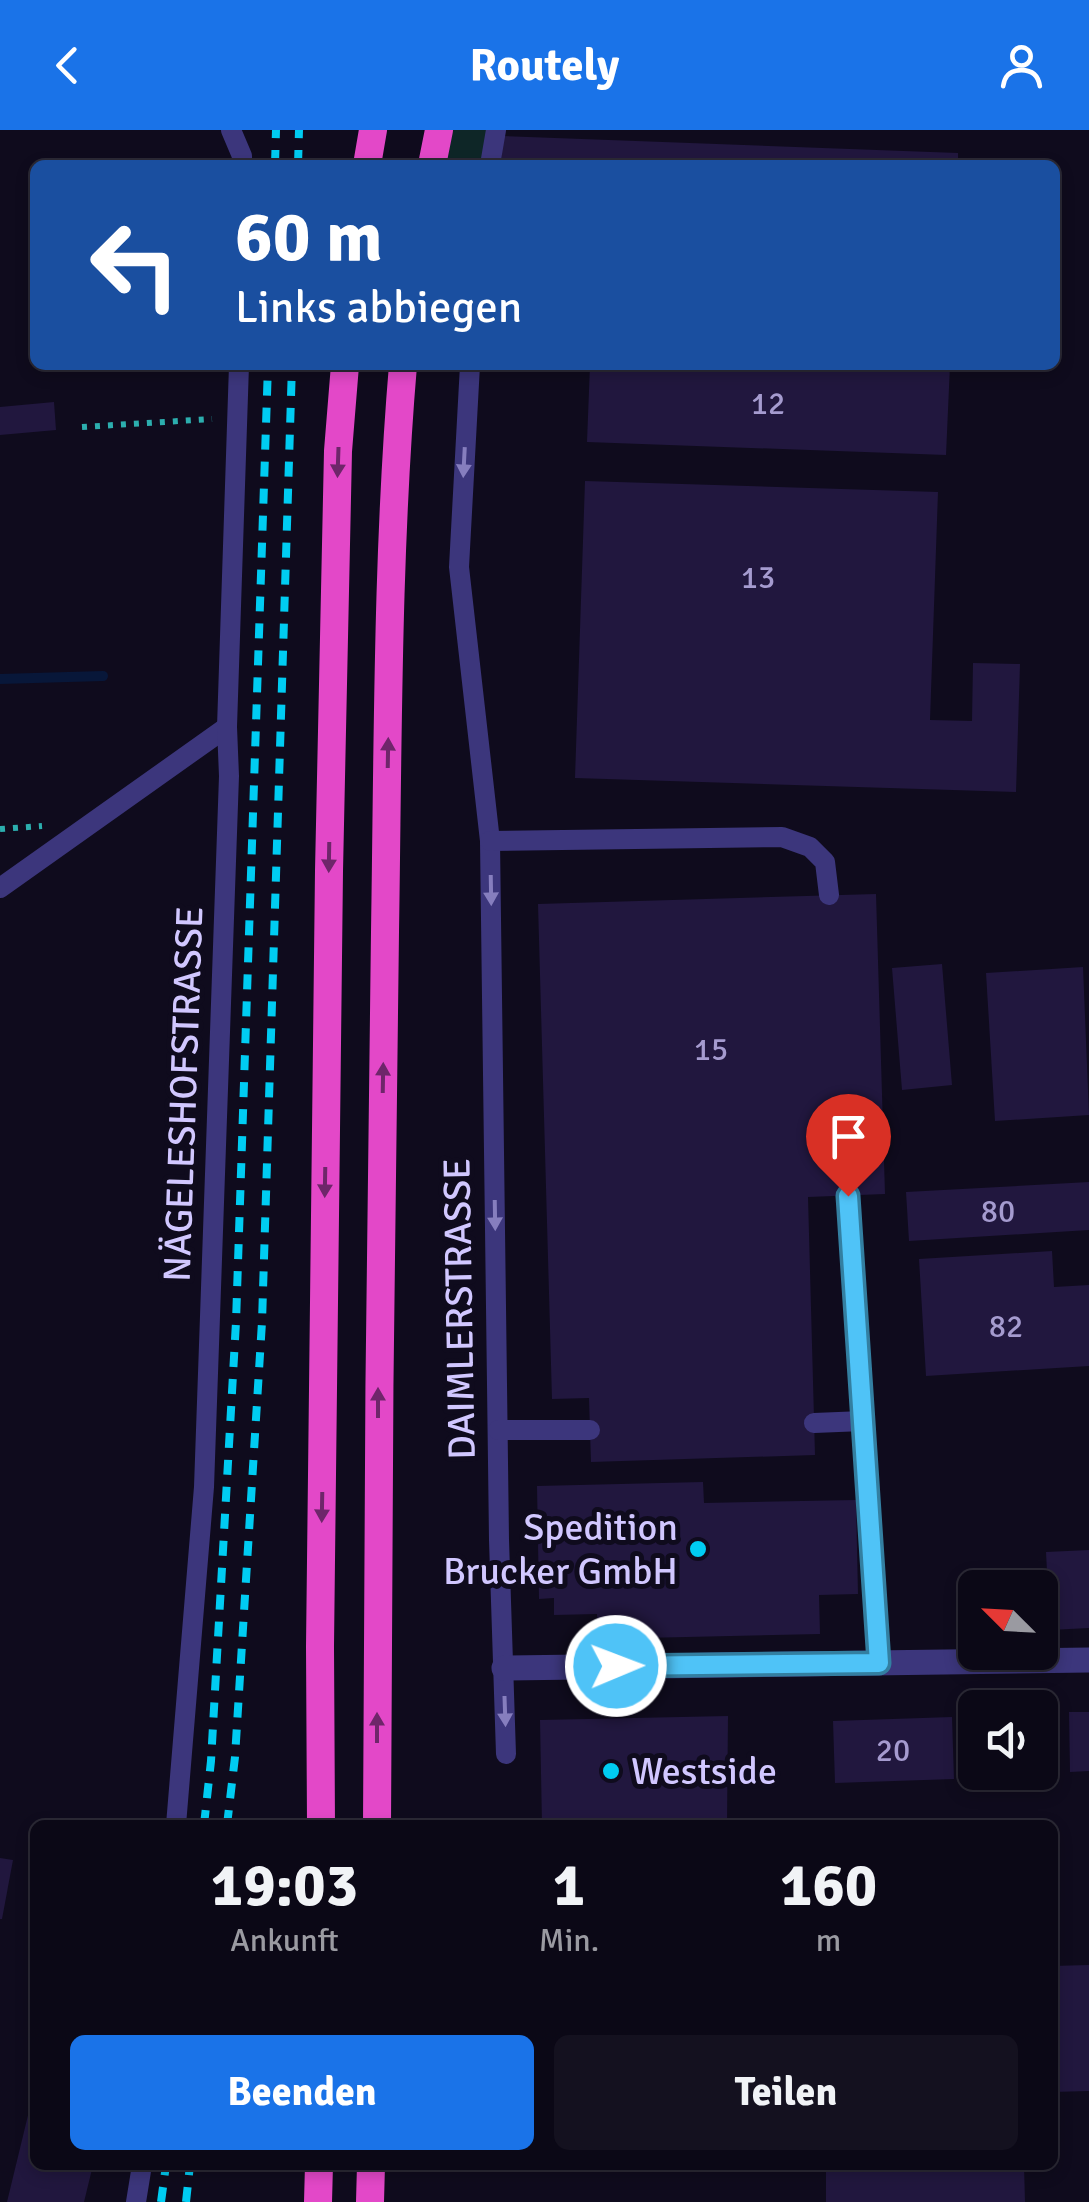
<!DOCTYPE html>
<html lang="de">
<head>
<meta charset="utf-8">
<style>
  :root { --surface:#0b0816; --page:#14111f; --text:#f1f3f6; --muted:#9a9aa1; --line:#2b2935; --accent:#1a73e8 }
  body { margin:0; font-family:Signika,sans-serif; background:var(--page); color:var(--text); height:100vh; display:flex; flex-direction:column; font-size:38px; white-space:nowrap }
  * { box-sizing:border-box; margin:0 }
  p { font-size:32px; color:var(--muted) }
  .icon { flex:none; width:55px; height:55px; fill:none; stroke:currentColor; stroke-width:2; stroke-linecap:round; stroke-linejoin:round }
  .map { position:relative; flex:1; overflow:hidden }
  .details { position:absolute; left:30px; top:1690px; width:1028px; height:350px; display:flex; flex-direction:column; background:var(--surface); border-radius:15px; box-shadow:0 5px 15px #0003,0 0 0 2px var(--line) }
  .details>* { flex:none }
  .top-card { position:absolute; left:30px; top:30px; width:1030px; height:210px; border-radius:15px; box-shadow:0 5px 15px #0003,0 0 0 2px var(--line); background:#1a4fa0; color:#fff; overflow:hidden }
  .needle { width:65px; rotate:294deg }
  .controls { position:absolute; left:958px; top:1440px; display:grid; gap:20px }
  .controls a { display:grid; place-items:center; width:100px; height:100px; border-radius:15px; background:var(--surface); box-shadow:0 5px 15px #0003,0 0 0 2px var(--line); font-size:50px }
  .pin { position:absolute; display:grid; place-items:center; width:85px; height:85px; color:#fff; margin:-102px -42px; border-radius:50% 50% 50% 0; rotate:-45deg; box-shadow:0 0 10px #0007 }
  .pin .icon { rotate:45deg }
  .me { position:absolute; width:110px; margin:-55px; rotate:89deg; stroke-linejoin:round; filter:drop-shadow(0 0 8px #0008) }
  .turn { display:flex; align-items:center; gap:35px; height:210px; padding:0 40px; font-size:45px }
  .turn .icon { width:130px; height:130px; stroke-width:2.5 }
  .turn b { display:block; font-size:70px; line-height:85px }
  .eta { display:flex; justify-content:space-evenly; align-items:center; height:170px; text-align:center }
  .eta b { font-size:60px; font-weight:800; line-height:70px }
  .button { display:flex; gap:20px; margin-top:auto; padding:20px 40px }
  .button a { flex:1; height:115px; border-radius:15px; background:var(--accent); color:#fff; font-size:40px; font-weight:800; line-height:115px; text-align:center }
  .button a+a { background:var(--page); color:var(--text) }
  header { display:flex; justify-content:space-between; align-items:center; height:130px; padding:0 40px; background:var(--accent); color:#fff; font-size:45px; font-weight:800 }
  .map>svg:first-child { display:block }
  .green { fill:#0e2627 }
  .lines { fill:none; stroke-linecap:round; stroke-linejoin:round }
  .stream { stroke:#081739; stroke-width:10 }
  .building { fill:#21173e }
  .path { stroke:#2caeae; stroke-width:6; stroke-dasharray:5 8; stroke-linecap:butt }
  .service { stroke:#3c367c; stroke-width:20 }
  .minor { stroke:#3c367c; stroke-width:25 }
  .trunk { stroke:#e348c8; stroke-width:28 }
  .rail { stroke:#00ccf2; stroke-width:8; stroke-dasharray:15 12; stroke-linecap:butt }
  .oneway { fill:#6e266a }
  .oneway2 { fill:#867ebe }
  .route-casing { stroke:#337fa1; stroke-width:25 }
  .route { stroke:#4fc3f7; stroke-width:18 }
  .poi-dot { fill:#00ccf2; stroke:#0f0b1d; stroke-width:4 }
  .labels { text-anchor:middle; stroke-width:10; stroke-linejoin:round; paint-order:stroke }
  .number-label { font-size:32px; fill:#a59bcf }
  .street-label { font-size:38px; fill:#d1c7ff; stroke:#0f0b1d }
  .poi-label { font-size:38px; fill:#d1c7ff; stroke:#0f0b1d; text-anchor:end }
</style>
</head>
<body>
<header><svg class="icon" aria-label="back" viewBox="0 0 24 24"><path d="M15 5l-7 7 7 7"/></svg>Routely<svg class="icon" aria-label="person" viewBox="0 0 24 24"><circle cx="12" cy="8" r="4"/><path d="M4 21q1-7 8-7t8 7"/></svg></header>
<div class="map">
<svg width="1089" height="2072" viewBox="0 0 1089 2072">
  <rect width="100%" height="100%" fill="#0f0b1d"/>
  <path class="green" d="M 450,0 L 496,0 L 490,35 L 443,35 Z"/>
  <g class="lines">
    <path class="stream" d="M 0,549 L 103,546"/>
  </g>
  <g class="building">
    <path d="M 502,6 L 958,23 L 958,35 L 501,35 Z"/>
    <path d="M 590,235 L 950,235 L 946,325 L 587,312 Z"/>
    <path d="M 54,272 L 56,300 L 0,305 L 0,277 Z"/>
    <path d="M 585,351 L 938,362 L 930,590 L 972,591 L 973,533 L 1020,534 L 1016,662 L 575,648 Z"/>
    <path d="M 876,764 L 885,1064 L 808,1067 L 815,1325 L 591,1332 L 589,1268 L 552,1269 L 538,774 Z"/>
    <path d="M 942,834 L 952,955 L 902,960 L 892,838 Z"/>
    <path d="M 1083,837 L 1089,985 L 995,991 L 986,843 Z"/>
    <path d="M 1089,1052 L 1089,1100 L 909,1111 L 906,1062 Z"/>
    <path d="M 1052,1121 L 1054,1157 L 1089,1155 L 1089,1236 L 926,1246 L 919,1129 Z"/>
    <path d="M 703,1352 L 704,1373 L 856,1370 L 858,1464 L 819,1465 L 820,1504 L 598,1509 L 597,1484 L 554,1485 L 554,1468 L 539,1469 L 537,1356 Z"/>
    <path d="M 1089,1420 L 1089,1498 L 1050,1500 L 1046,1422 Z"/>
    <path d="M 1069,1582 L 1089,1582 L 1089,1641 L 1070,1642 Z"/>
    <path d="M 728,1586 L 727,1695 L 542,1695 L 540,1590 Z"/>
    <path d="M 952,1587 L 954,1649 L 835,1653 L 833,1591 Z"/>
    <path d="M 0,1728 L 13,1730 L 2,1789 L 0,1789 Z"/>
    <path d="M 1089,1835 L 1089,1961 L 1052,1962 L 1052,1836 Z"/>
    <path d="M 30,1977 L 35,1979 L 35,2035 L 93,2035 L 84,2072 L 7,2072 Z"/>
    <path d="M 826,2035 L 1024,2035 L 1025,2072 L 826,2072 Z"/>
  </g>
  <g class="lines">
    <g class="path">
      <path d="M 82,297 L 212,289"/>
      <path d="M 0,699 L 42,696"/>
    </g>
    <g class="service">
      <path d="M 231,0 L 242,26 L 242,35"/>
      <path d="M 490,35 L 496,0"/>
      <path d="M 470,235 L 459,437 L 490,711 L 499,1410 L 506,1624"/>
      <path d="M 490,711 L 782,707 L 810,717 L 825,732 L 829,765"/>
      <path d="M 0,758 L 227,597"/>
      <path d="M 848,1066 L 879,1533"/>
      <path d="M 814,1293 L 863,1291"/>
      <path d="M 498,1300 L 590,1300"/>
      <path d="M 176,1695 L 204,1357 L 229,646 L 227,597 L 239,235"/>
      <path d="M 136,2072 L 142,2035"/>
    </g>
    <path class="minor" d="M 504,1538 L 1089,1530"/>
    <g class="trunk">
      <path d="M 367,35 L 373,0"/>
      <path d="M 432,35 L 439,0"/>
      <path d="M 321,1695 L 320,1517 L 329,741 L 338,321 L 345,235"/>
      <path d="M 377,1695 C 378,1397 380,1100 385,802 C 388,613 387,423 403,235"/>
      <path d="M 318,2072 L 319,2035"/>
      <path d="M 370,2072 L 371,2035"/>
    </g>
    <g class="rail">
      <path d="M 275,35 L 276,0"/>
      <path d="M 298,35 L 299,0"/>
      <path d="M 204,1695 L 211,1631 L 236,1192 L 268,235"/>
      <path d="M 227,1695 L 235,1627 L 262,1192 L 292,235"/>
      <path d="M 161,2072 L 166,2035"/>
      <path d="M 186,2072 L 190,2035"/>
    </g>
  </g>
  <defs><path id="oneway-solid" d="M-6-.8H1V-3.2L6.5 0L1 3.2V.8H-6Z" transform="scale(2.5)"/></defs>
  <g class="oneway">
    <use href="#oneway-solid" transform="translate(338 332) rotate(92)"/>
    <use href="#oneway-solid" transform="translate(388 623) rotate(-89)"/>
    <use href="#oneway-solid" transform="translate(329 727) rotate(91)"/>
    <use href="#oneway-solid" transform="translate(383 948) rotate(-89)"/>
    <use href="#oneway-solid" transform="translate(325 1052) rotate(91)"/>
    <use href="#oneway-solid" transform="translate(378 1273) rotate(-90)"/>
    <use href="#oneway-solid" transform="translate(322 1377) rotate(91)"/>
    <use href="#oneway-solid" transform="translate(377 1598) rotate(-90)"/>
  </g>
  <g class="oneway2">
    <use href="#oneway-solid" transform="translate(464 332) rotate(93)"/>
    <use href="#oneway-solid" transform="translate(491 760) rotate(89)"/>
    <use href="#oneway-solid" transform="translate(495 1085) rotate(89)"/>
    <use href="#oneway-solid" transform="translate(505 1581) rotate(88)"/>
  </g>
  <g class="lines">
    <g class="route-casing">
      <path id="route" d="M 616,1536 L 879,1533 L 848,1066"/>
    </g>
    <use href="#route" class="route"/>
  </g>
  <g class="poi-dot">
    <circle cx="698" cy="1419" r="10"/>
    <circle cx="611" cy="1641" r="10"/>
  </g>
  <g class="labels">
    <g class="number-label">
      <text x="768" y="284">12</text>
      <text x="758" y="458">13</text>
      <text x="711" y="930">15</text>
      <text x="998" y="1092">80</text>
      <text x="1006" y="1207">82</text>
      <text x="893" y="1631">20</text>
    </g>
    <g class="street-label">
      <text transform="translate(183 964) rotate(-88)" y="13">NÄGELESHOFSTRASSE</text>
      <text transform="translate(459 1179) rotate(-91)" y="13">DAIMLERSTRASSE</text>
    </g>
    <g class="poi-label">
      <text x="678" y="1410">Spedition<tspan x="678" dy="44">Brucker GmbH</tspan></text>
      <text x="631" y="1654" text-anchor="start">Westside</text>
    </g>
  </g>
</svg>
<div class="controls">
<a><svg class="needle" viewBox="-14 -14 28 28"><path d="M0-13l5 13h-10z" fill="#e53935"/><path d="M0 13l5-13h-10z" fill="#9a9aa1"/></svg></a>
<a><svg class="icon" aria-label="sound" viewBox="0 0 24 24"><path d="M4 9h4l5-4v14l-5-4H4zM17 9q2 3 0 6"/></svg></a>
</div>
<div class="pin" style="left:848px;top:1066px;background:#d93025"><svg class="icon" aria-label="arrive" viewBox="0 0 24 24"><path d="M6 21V4h12l-3 4 3 4H6"/></svg></div>
<svg class="me" style="left:616px;top:1536px" viewBox="-20 -20 40 40"><circle r="17" fill="#4fc3f7" stroke="#fff" stroke-width="3"/><path d="M0-11L8 9 0 5-8 9z" fill="#fff"/></svg>
<div class="top-card">
<div class="turn"><svg class="icon" aria-label="left" viewBox="0 0 24 24"><path d="M17 20v-9H6M10 6l-5 5 5 5"/></svg><div><b>60 m</b>Links abbiegen</div></div>
</div>
<section class="details">
<div class="eta">
<div><b>19:03</b><p>Ankunft</p></div>
<div><b>1</b><p>Min.</p></div>
<div><b>160</b><p>m</p></div>
</div>
<div class="button"><a>Beenden</a><a>Teilen</a></div>
</section>
</div>
</body>
</html>
